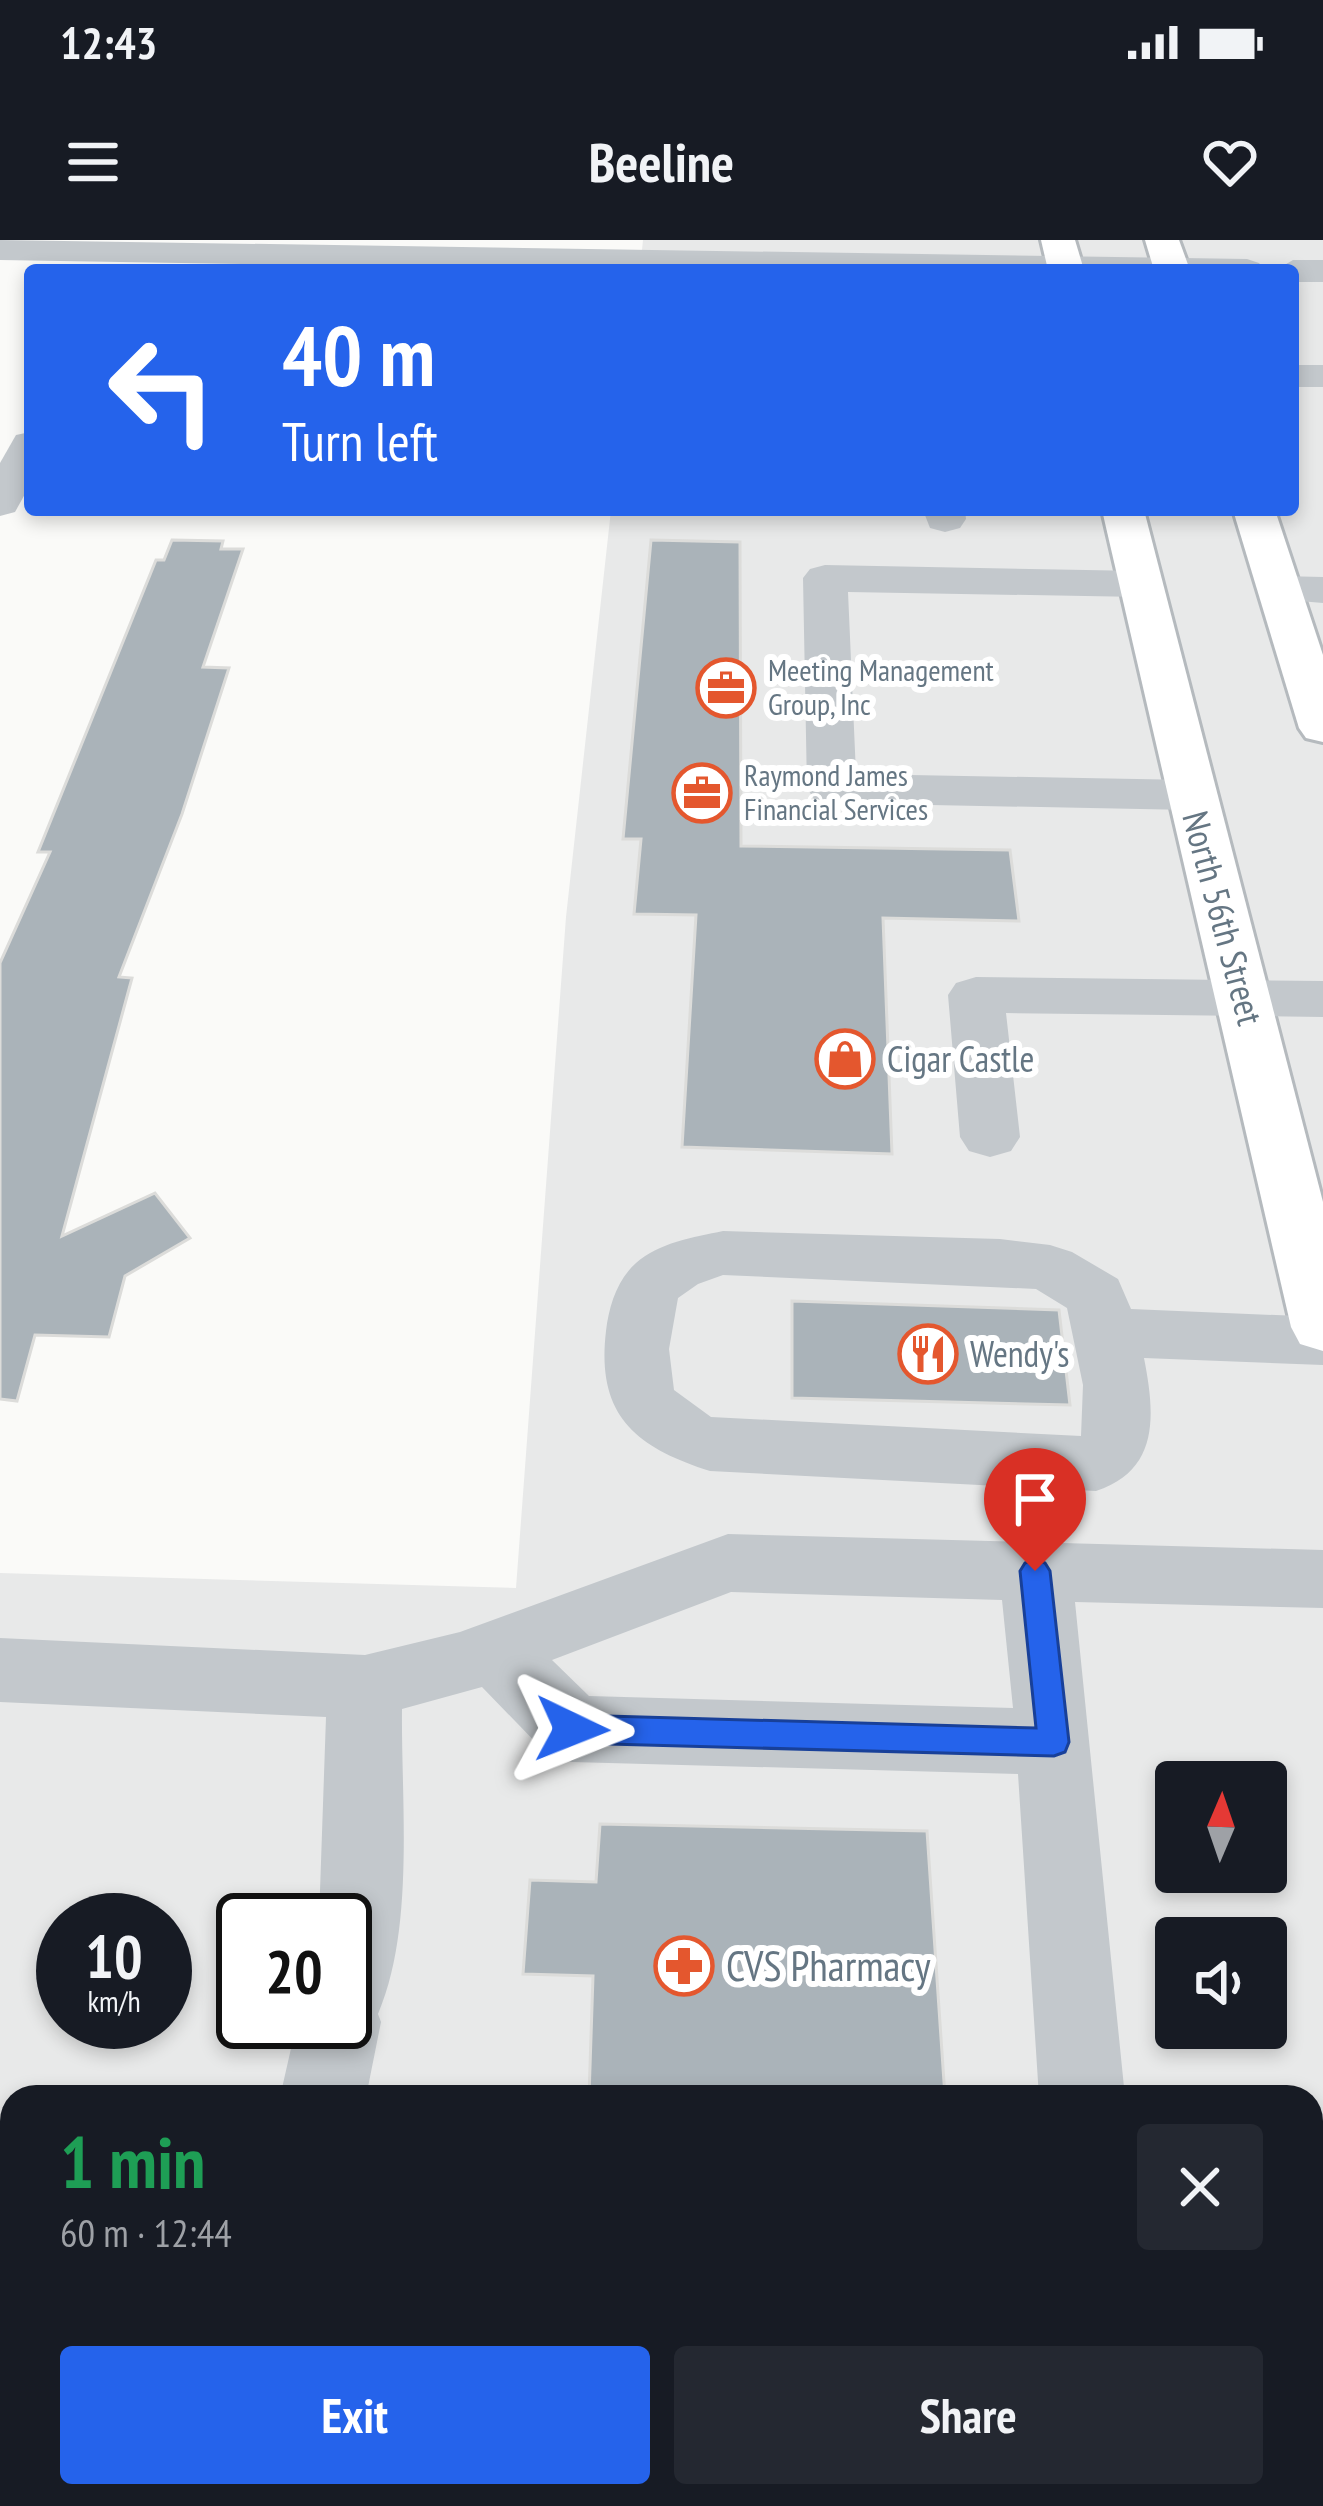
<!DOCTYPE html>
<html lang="en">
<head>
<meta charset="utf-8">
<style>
  :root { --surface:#171b24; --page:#242831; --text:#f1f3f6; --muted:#9ea1a6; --accent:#2563eb }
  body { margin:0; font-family:"PT Sans Narrow",sans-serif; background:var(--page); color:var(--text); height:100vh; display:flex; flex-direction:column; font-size:45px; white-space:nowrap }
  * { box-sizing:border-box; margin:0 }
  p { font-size:39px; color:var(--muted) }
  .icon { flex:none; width:66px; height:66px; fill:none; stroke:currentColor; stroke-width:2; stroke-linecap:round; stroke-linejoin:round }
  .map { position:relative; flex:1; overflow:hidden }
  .drawer { position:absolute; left:0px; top:1845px; width:1323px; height:423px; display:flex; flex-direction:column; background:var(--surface); border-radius:36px 36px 0 0; box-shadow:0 6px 18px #0003 }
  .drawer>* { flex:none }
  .guide { position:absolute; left:24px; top:24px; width:1275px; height:252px; border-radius:12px; box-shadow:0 6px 18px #0003; background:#2563eb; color:#fff; overflow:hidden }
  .needle { width:78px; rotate:2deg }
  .fabs { position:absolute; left:1155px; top:1521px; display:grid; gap:24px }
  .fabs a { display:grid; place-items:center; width:132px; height:132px; border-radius:12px; background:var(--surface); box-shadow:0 6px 18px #0003; font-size:60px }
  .speed { position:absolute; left:36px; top:1653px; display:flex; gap:24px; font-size:60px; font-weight:700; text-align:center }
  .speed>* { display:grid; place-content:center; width:156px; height:156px; border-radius:50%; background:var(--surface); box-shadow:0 6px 18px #0003; line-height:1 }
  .speed small { font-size:30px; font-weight:400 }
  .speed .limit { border:6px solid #111; border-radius:18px; background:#fff; color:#111 }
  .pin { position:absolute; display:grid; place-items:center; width:102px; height:102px; color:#fff; margin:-123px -51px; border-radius:50% 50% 50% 0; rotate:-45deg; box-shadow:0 0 12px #0007 }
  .pin .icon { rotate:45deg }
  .me { position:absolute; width:132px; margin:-66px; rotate:92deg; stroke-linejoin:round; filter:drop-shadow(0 0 9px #0008) }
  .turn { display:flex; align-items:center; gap:42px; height:252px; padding:0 60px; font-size:54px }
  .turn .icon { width:156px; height:156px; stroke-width:2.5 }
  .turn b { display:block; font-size:84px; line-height:102px }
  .round { display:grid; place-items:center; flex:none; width:126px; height:126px; border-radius:12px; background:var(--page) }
  .summary { display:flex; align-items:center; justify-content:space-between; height:204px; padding:0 60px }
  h1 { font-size:72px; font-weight:700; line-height:90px; color:#1e9e55 }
  .cta { display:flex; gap:24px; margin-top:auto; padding:24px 60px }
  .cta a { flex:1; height:138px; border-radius:12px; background:var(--accent); color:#fff; font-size:48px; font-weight:700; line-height:138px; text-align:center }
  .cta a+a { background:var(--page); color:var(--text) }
  .status { display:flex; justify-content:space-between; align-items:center; height:84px; padding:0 60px; background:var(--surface); direction:ltr }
  .status svg { height:33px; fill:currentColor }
  header { display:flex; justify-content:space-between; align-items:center; height:156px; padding:0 60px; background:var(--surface); font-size:54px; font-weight:700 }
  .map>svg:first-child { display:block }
  .built { fill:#e8e9e9; fill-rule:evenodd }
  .building { fill:#aab3b9; stroke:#dcdcda; stroke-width:3 }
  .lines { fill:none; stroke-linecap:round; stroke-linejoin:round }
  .major-casing { stroke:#b5babe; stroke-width:6 }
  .minor { fill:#c3c8cc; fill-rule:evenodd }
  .major { fill:#fff; fill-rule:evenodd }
  .route { fill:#2563eb; stroke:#184099; stroke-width:3 }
  .labels { text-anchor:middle; stroke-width:12; stroke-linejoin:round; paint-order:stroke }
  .far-poi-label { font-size:30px; fill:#657683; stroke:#fff; text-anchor:start }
  .street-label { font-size:36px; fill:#657683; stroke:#fff }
  .poi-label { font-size:36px; fill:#657683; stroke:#fff; text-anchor:start }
  .near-poi-label { font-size:42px; fill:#657683; stroke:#fff; text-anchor:start }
</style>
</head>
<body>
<div class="status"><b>12:43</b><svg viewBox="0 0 49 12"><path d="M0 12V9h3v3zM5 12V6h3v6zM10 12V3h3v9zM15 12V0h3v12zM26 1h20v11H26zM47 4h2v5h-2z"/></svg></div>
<header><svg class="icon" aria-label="menu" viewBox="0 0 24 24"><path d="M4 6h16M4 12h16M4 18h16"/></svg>Beeline<svg class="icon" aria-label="heart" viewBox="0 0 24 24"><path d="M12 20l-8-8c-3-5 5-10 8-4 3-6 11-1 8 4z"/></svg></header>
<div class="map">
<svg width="1323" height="2266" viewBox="0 0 1323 2266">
  <rect width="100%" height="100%" fill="#fafaf8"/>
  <path class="built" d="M 643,0 L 1323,0 L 1323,2266 L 0,2266 L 0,1333 L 516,1348 L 566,677 L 611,270 L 1293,270 L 1293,30 L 640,30 ZM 1176,1542 L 1266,1542 L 1266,1632 L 1176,1632 ZM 63,1680 L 165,1680 L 165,1782 L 63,1782 ZM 243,1680 L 345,1680 L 345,1782 L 243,1782 ZM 1176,1698 L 1266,1698 L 1266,1788 L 1176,1788 ZM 12,1857 L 1311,1857 L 1311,2256 L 12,2256 Z"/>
  <g class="building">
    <path d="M 172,300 L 223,301 L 221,309 L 243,309 L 203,427 L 229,428 L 182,574 L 119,737 L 132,738 L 62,996 L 155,953 L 190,998 L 125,1036 L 109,1097 L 35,1095 L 17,1161 L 0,1159 L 0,723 L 50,612 L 38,612 L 156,320 L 164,320 Z"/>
    <path d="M 651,300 L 740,302 L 741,606 L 1010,610 L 1019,681 L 883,678 L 892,914 L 682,907 L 696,675 L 634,674 L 641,599 L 623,599 Z"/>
    <path d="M 792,1061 L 1059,1070 L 1070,1165 L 792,1158 Z"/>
    <path d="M 600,1584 L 927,1591 L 945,1857 L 589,1857 L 593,1736 L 523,1734 L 530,1640 L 596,1642 Z"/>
  </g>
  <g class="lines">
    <g class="major-casing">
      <g id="major">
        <path d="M 1041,0 L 1075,0 L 1084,30 L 1048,30 Z"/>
        <path d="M 1145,0 L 1179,0 L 1190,30 L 1154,30 Z"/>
        <path d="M 1102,270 L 1144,270 L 1323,962 L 1323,1111 L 1300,1104 L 1291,1087 Z"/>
        <path d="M 1233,270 L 1275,270 L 1323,415 L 1323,502 L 1306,498 L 1299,488 Z"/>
      </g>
    </g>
    <g class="minor">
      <path d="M 0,0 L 1247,19 L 1259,23 L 1265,30 L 594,30 L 0,20 Z"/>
      <path d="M 1293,20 L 1323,20 L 1323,42 L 1293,42 L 1293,30 L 1276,30 Z"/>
      <rect x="1293" y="125" width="30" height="22"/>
      <path d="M 30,192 L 30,245 L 15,272 L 0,276 L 0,223 L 16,195 Z"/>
      <path d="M 923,270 L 965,270 L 966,279 L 960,288 L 945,292 L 930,288 Z"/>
      <path d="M 825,325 L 1141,331 L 1157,335 L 1163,344 L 1157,353 L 1141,357 L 848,352 L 856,534 L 1190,540 L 1208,544 L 1215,555 L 1208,566 L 1190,570 L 832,563 L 814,559 L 807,548 L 803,338 L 810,329 Z"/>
      <path d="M 1280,336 L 1323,337 L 1323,363 L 1264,358 L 1258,349 L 1264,340 Z"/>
      <path d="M 976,737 L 1323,741 L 1323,777 L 1006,773 L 1020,897 L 1011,911 L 990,917 L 969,911 L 960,897 L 948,755 L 956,743 Z"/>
      <path d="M 723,991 L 1000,999 L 1050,1005 L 1072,1012 L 1118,1039 L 1131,1069 L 1323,1077 L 1323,1125 L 1144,1118 C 1155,1174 1160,1230 1096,1251 L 710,1231 C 635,1207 596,1175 606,1091 C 609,1066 617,1040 636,1023 C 658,1003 694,997 723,991 ZM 723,1035 L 1036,1049 L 1067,1068 L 1083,1145 L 1081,1196 L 711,1177 L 674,1150 L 669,1109 L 678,1058 L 698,1044 Z"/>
      <path d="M 728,1294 L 1323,1310 L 1323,1368 L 1075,1362 L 1125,1857 L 1039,1857 L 1018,1534 L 572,1522 L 545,1512 L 482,1447 L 402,1469 C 401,1563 415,1688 378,1774 L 381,1782 L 366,1857 L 280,1857 L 297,1782 L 345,1782 L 345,1680 L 319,1680 L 326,1477 L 0,1462 L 0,1398 L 365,1415 L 460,1392 ZM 731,1352 L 1002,1360 L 1013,1468 L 589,1456 L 552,1420 Z"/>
      <path d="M 228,2256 L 326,2256 L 325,2266 L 227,2266 Z"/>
      <path d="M 1076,2256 L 1174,2256 L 1175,2266 L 1077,2266 Z"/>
    </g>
    <use href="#major" class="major"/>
  </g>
  <path class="route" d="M 1035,1319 L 1045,1323 L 1050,1331 L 1069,1502 L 1065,1512 L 1054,1516 L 572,1503 L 561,1499 L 556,1489 L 561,1479 L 572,1475 L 1036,1488 L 1020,1331 L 1025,1323 Z"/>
  <defs>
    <g id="office-ring" transform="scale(3)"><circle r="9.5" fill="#fff" stroke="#e4572e" stroke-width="1.5"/><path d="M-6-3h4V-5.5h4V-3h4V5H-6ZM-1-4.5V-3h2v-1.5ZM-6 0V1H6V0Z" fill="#e4572e"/></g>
    <g id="shop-ring" transform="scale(3)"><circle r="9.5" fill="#fff" stroke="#e4572e" stroke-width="1.5"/><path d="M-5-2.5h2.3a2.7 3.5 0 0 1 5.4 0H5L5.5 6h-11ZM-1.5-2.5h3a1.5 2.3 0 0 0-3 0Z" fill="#e4572e"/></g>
    <g id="restaurant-ring" transform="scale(3)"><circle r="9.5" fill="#fff" stroke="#e4572e" stroke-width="1.5"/><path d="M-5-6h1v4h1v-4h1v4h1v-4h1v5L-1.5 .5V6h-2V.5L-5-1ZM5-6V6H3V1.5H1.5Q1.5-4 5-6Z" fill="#e4572e"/></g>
    <g id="pharmacy-ring" transform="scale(3)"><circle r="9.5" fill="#fff" stroke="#e4572e" stroke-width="1.5"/><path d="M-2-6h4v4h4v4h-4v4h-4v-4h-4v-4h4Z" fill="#e4572e"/></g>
  </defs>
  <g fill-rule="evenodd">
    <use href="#office-ring" x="726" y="448"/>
    <use href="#office-ring" x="702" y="553"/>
    <use href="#shop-ring" x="845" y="819"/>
    <use href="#restaurant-ring" x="928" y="1114"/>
    <use href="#pharmacy-ring" x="684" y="1726"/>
  </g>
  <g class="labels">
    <g class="far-poi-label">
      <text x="768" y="441">Meeting Management<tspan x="768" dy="34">Group, Inc</tspan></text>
      <text x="744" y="546">Raymond James<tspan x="744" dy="34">Financial Services</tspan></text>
    </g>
    <g class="street-label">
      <text transform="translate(1223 678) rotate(75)" y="13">North 56th Street</text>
    </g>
    <g class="poi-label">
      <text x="887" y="832">Cigar Castle</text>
      <text x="970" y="1127">Wendy's</text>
    </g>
    <g class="near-poi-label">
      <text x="726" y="1741">CVS Pharmacy</text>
    </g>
  </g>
</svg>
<div class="fabs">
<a><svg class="needle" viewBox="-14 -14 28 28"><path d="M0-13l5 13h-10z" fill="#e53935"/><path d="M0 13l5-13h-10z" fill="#9ea1a6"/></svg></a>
<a><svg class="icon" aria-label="sound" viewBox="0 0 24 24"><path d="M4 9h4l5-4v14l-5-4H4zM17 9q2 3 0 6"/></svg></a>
</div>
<div class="speed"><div>10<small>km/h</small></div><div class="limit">20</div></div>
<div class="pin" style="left:1035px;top:1331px;background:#d93025"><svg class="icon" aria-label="arrive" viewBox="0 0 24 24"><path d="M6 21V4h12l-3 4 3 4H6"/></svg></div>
<svg class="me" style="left:572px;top:1489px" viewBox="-20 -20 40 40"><path d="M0-17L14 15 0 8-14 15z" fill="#2563eb" stroke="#fff" stroke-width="4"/></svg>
<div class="guide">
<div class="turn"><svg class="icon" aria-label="left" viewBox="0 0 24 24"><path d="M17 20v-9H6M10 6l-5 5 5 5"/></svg><div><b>40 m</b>Turn left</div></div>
</div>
<section class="drawer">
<div class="summary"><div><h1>1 min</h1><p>60 m · 12:44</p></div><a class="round"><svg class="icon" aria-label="close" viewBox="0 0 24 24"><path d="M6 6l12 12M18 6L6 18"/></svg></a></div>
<div class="cta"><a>Exit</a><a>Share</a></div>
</section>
</div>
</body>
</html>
